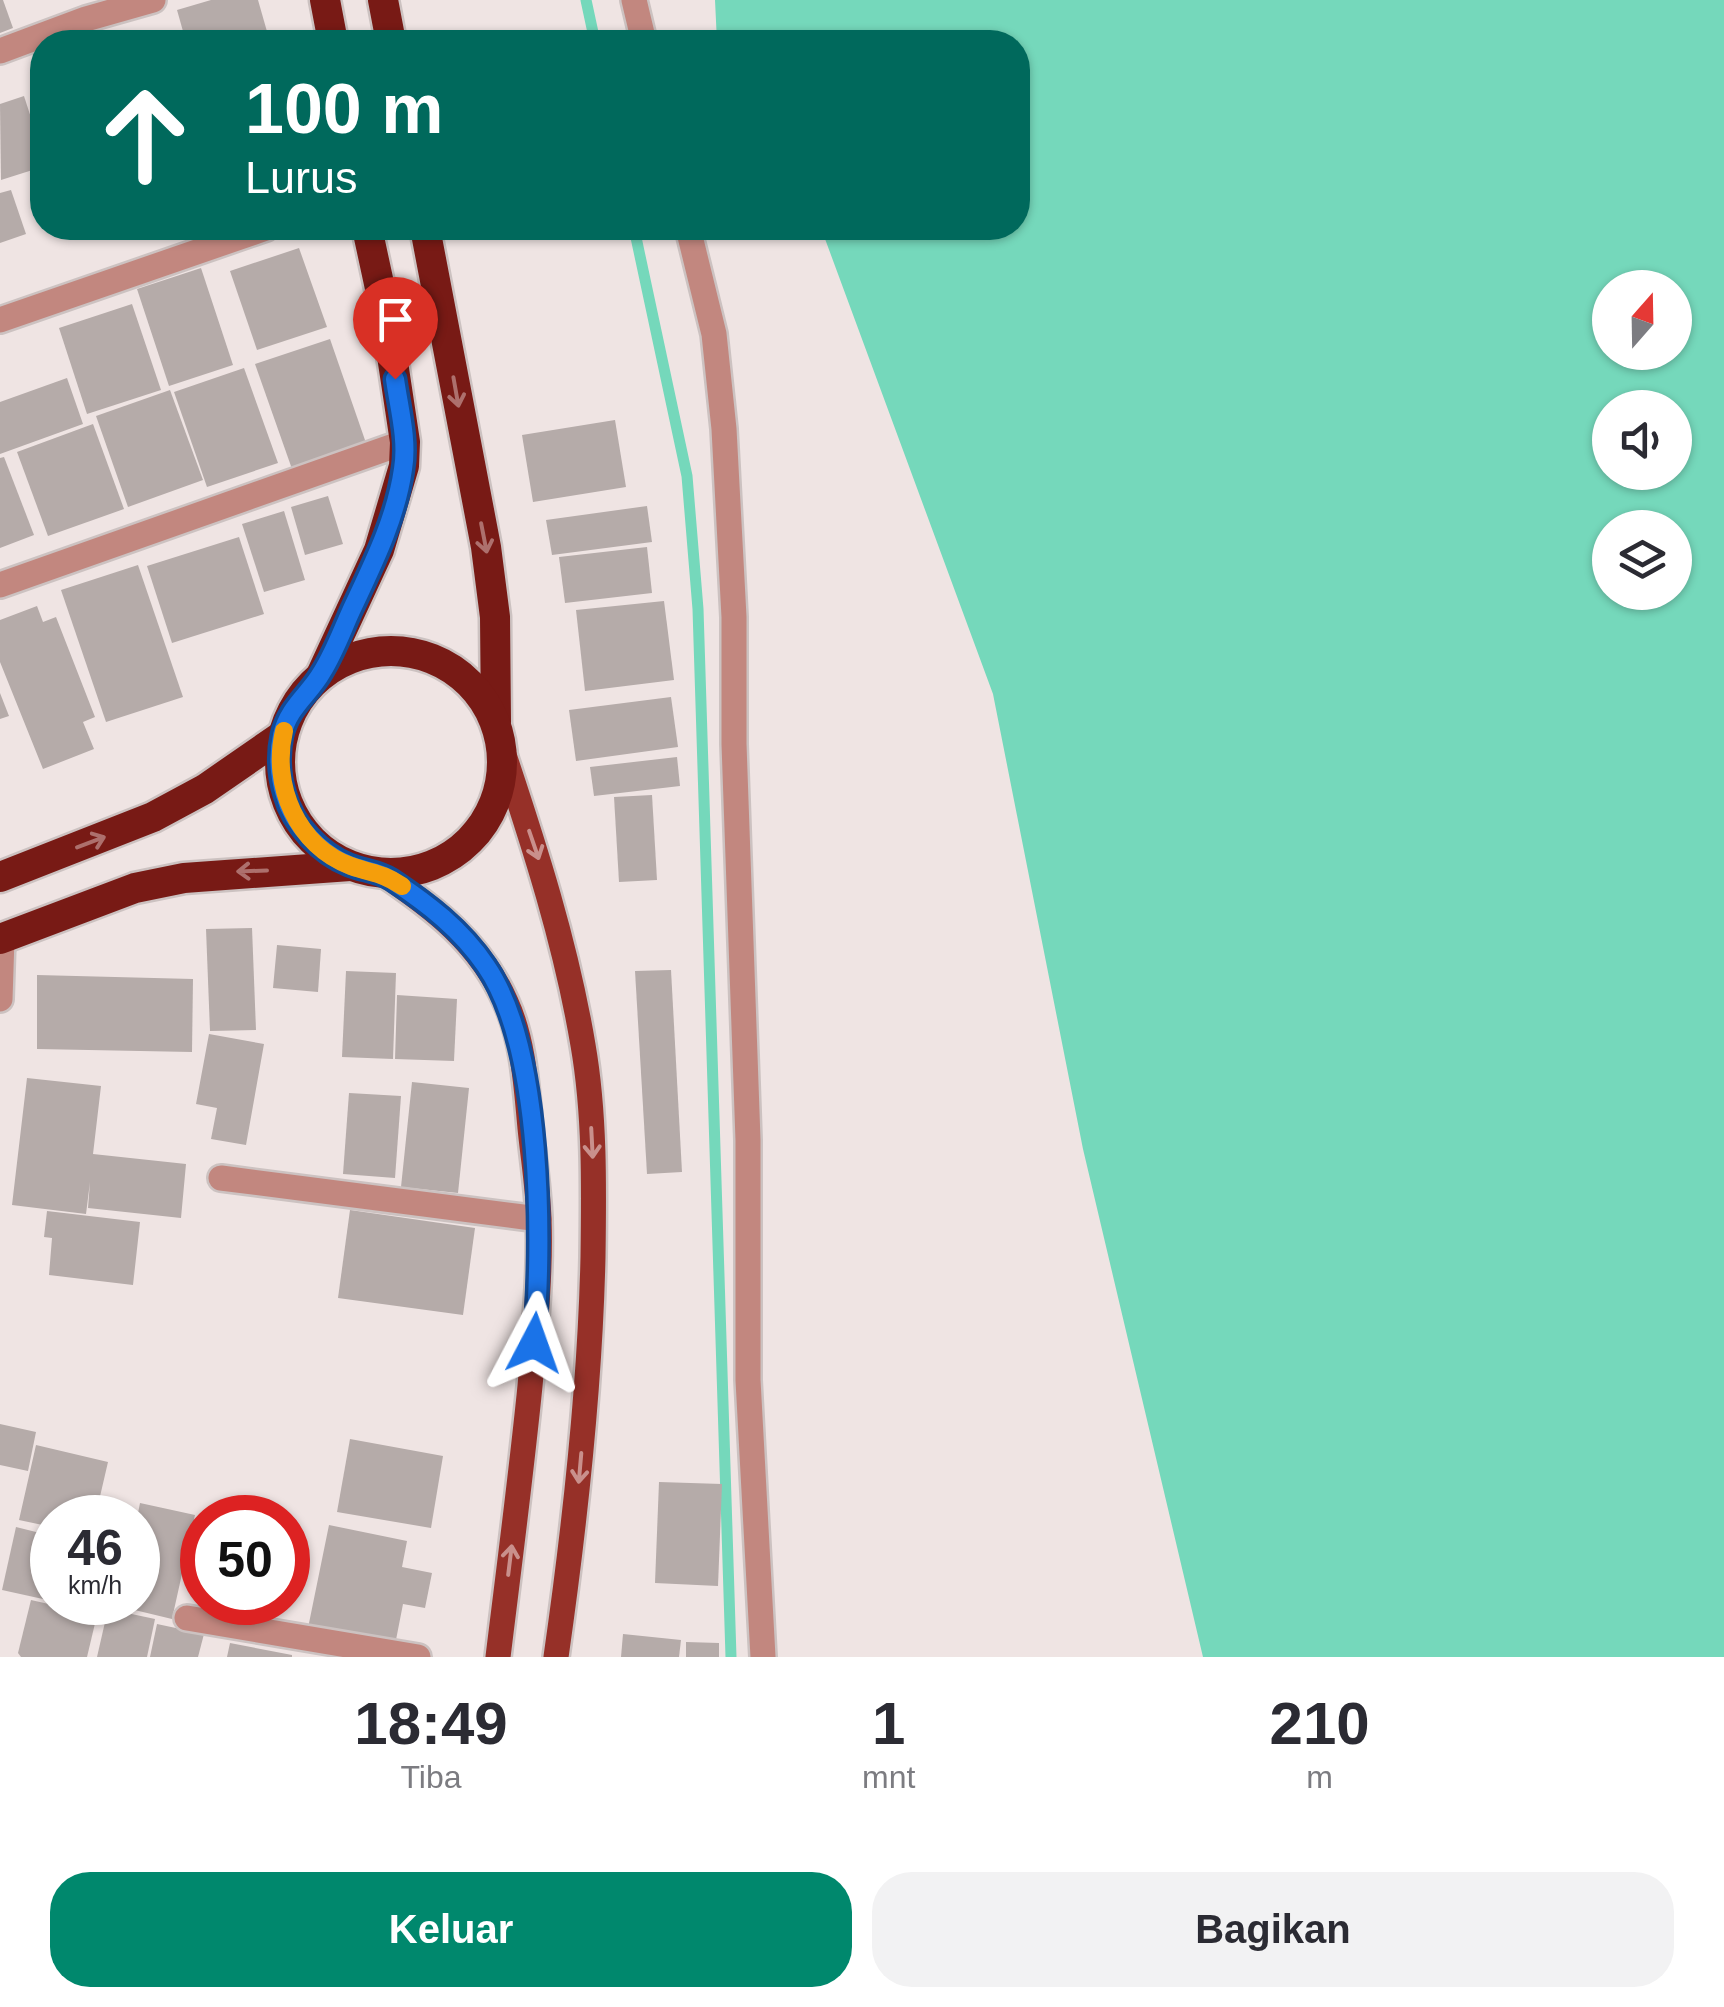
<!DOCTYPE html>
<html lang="id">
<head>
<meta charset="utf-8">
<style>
  :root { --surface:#fff; --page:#f2f2f3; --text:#2b2b33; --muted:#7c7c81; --accent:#00886d }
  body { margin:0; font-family:Helvetica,sans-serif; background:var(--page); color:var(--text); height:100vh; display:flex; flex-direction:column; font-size:38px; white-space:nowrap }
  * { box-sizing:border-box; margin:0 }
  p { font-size:32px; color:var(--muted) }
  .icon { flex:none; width:55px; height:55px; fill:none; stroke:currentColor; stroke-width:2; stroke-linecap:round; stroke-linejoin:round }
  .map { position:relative; height:1657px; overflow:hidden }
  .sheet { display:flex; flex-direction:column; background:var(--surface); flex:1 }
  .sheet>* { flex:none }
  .hud { position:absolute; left:30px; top:30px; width:1000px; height:210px; border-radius:40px; box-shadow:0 2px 8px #0004; background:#00695c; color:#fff; overflow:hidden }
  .needle { width:65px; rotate:20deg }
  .fabs { position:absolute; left:1592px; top:270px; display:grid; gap:20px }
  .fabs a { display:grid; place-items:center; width:100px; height:100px; border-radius:50%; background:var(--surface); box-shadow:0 2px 8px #0004; font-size:50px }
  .speed { position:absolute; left:30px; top:1495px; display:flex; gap:20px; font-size:50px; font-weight:700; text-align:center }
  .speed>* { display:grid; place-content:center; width:130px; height:130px; border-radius:50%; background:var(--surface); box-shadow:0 2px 8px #0004; line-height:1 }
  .speed small { font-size:25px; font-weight:400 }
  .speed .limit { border:15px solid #d22; background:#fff; color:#111 }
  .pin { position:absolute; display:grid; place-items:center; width:85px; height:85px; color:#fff; margin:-102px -42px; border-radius:50% 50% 50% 0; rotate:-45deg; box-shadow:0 0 10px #0007 }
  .pin .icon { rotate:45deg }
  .me { position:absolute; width:110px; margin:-55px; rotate:4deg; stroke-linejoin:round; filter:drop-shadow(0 0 8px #0008) }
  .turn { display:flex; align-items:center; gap:35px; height:210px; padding:0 50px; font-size:45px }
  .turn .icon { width:130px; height:130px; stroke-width:2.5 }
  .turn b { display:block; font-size:70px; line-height:85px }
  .eta { display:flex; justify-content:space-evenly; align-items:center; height:170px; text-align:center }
  .eta b { font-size:60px; font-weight:700; line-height:70px }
  .cta { display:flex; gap:20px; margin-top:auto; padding:20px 50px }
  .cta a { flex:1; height:115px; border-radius:40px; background:var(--accent); color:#fff; font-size:40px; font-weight:700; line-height:115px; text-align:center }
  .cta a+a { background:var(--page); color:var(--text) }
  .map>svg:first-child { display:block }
  .water { fill:#75d8bb; fill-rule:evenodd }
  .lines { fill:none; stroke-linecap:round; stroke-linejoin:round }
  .stream { stroke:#75d8bb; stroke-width:11 }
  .building { fill:#b5aba9 }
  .minor-casing { stroke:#ccc2c1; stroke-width:30 }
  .major-casing { stroke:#ccc2c1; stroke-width:30 }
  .highway-casing { stroke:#ccc2c1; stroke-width:35 }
  .minor { stroke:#c2877f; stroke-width:25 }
  .major { stroke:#963028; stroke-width:25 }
  .highway { stroke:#781a15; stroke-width:30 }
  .oneway { stroke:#ad706d }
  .oneway2 { stroke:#c9908c }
  .route-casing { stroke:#114b97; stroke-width:25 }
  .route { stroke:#1a73e8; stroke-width:18 }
  .slow { stroke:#f59e0b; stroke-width:18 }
</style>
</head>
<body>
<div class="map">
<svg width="1724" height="1657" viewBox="0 0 1724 1657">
  <rect width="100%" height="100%" fill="#efe4e3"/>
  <path class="water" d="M 715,0 L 1724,0 L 1724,1657 L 1203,1657 L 1083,1149 L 993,694 L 821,228 L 1018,228 L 1018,42 L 717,42 ZM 1610,288 L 1675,288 L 1675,352 L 1610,352 ZM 1610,408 L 1675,408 L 1675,472 L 1610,472 ZM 1610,528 L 1675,528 L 1675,592 L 1610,592 Z"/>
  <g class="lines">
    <g class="stream">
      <path d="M 586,0 L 595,42"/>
      <path d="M 634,228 L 687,476 L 698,609 L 731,1657"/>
    </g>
  </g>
  <g class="building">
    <path d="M 0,0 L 3,0 L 13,28 L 0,33 Z"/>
    <path d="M 211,0 L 258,0 L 270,42 L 186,42 L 177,10 Z"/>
    <path d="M 24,96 L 42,152 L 42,167 L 1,180 L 0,104 Z"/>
    <path d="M 11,190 L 26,234 L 0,243 L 0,193 Z"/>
    <path d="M 299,248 L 327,327 L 257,350 L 230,271 Z"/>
    <path d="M 201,268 L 233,365 L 169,386 L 137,289 Z"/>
    <path d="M 132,304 L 161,390 L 87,414 L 59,328 Z"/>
    <path d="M 330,339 L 366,443 L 292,469 L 255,364 Z"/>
    <path d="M 244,368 L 278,463 L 207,487 L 174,392 Z"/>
    <path d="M 67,378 L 83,424 L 0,454 L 0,402 Z"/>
    <path d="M 170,390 L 203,480 L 128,507 L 96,416 Z"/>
    <path d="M 615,420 L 626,487 L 533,502 L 522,435 Z"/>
    <path d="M 93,424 L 124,509 L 48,536 L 17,452 Z"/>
    <path d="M 4,457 L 34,535 L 0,548 L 0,458 Z"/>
    <path d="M 328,496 L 343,544 L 305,555 L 291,507 Z"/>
    <path d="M 647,506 L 652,542 L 552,555 L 546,520 Z"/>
    <path d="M 284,511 L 305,580 L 264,592 L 242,524 Z"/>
    <path d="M 239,537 L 264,614 L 172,643 L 147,566 Z"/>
    <path d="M 647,547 L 652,593 L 565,603 L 559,557 Z"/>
    <path d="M 138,565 L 183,697 L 106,722 L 61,590 Z"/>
    <path d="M 664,601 L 674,680 L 585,691 L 576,610 Z"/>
    <path d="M 37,606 L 43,622 L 56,617 L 95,717 L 83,722 L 94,749 L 43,769 L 0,662 L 0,620 Z"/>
    <path d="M 0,693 L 9,716 L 0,719 Z"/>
    <path d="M 671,697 L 678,747 L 576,761 L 569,710 Z"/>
    <path d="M 677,757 L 680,786 L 594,796 L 590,767 Z"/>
    <path d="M 652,795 L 657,880 L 619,882 L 614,797 Z"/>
    <path d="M 252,928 L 256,1030 L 210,1031 L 206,929 Z"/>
    <path d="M 277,945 L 321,949 L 318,992 L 273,988 Z"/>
    <path d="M 671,970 L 682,1172 L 647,1174 L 635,971 Z"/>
    <path d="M 346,971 L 396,973 L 393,1059 L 342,1057 Z"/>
    <path d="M 37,975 L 193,979 L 192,1052 L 37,1049 Z"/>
    <path d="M 397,995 L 457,999 L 454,1061 L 395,1059 Z"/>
    <path d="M 209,1034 L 264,1044 L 246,1145 L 211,1139 L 217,1108 L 196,1104 Z"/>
    <path d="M 27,1078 L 101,1086 L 93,1154 L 186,1164 L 181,1218 L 88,1208 L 90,1182 L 86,1214 L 12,1205 Z"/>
    <path d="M 412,1082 L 469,1088 L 458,1193 L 401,1187 Z"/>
    <path d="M 349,1093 L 401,1096 L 395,1178 L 343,1174 Z"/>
    <path d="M 350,1210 L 475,1228 L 463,1315 L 338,1298 Z"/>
    <path d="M 47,1211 L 140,1222 L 133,1285 L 49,1275 L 52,1238 L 44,1237 Z"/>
    <path d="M 0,1424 L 36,1432 L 28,1471 L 0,1465 Z"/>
    <path d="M 350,1439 L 443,1456 L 431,1528 L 337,1512 Z"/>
    <path d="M 36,1445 L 108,1462 L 95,1518 L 52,1518 L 52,1527 L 19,1520 Z"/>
    <path d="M 659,1482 L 722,1484 L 718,1586 L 655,1583 Z"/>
    <path d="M 140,1503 L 195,1515 L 172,1619 L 118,1606 L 118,1602 L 138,1602 L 137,1518 Z"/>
    <path d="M 329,1525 L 407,1541 L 402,1567 L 432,1573 L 425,1608 L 403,1604 L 395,1645 L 308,1628 Z"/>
    <path d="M 16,1527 L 52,1536 L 52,1601 L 2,1590 Z"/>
    <path d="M 31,1600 L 97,1615 L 87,1657 L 21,1657 L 18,1653 Z"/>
    <path d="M 108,1609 L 155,1619 L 147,1657 L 97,1657 Z"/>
    <path d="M 157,1624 L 204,1634 L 198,1657 L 150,1657 Z"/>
    <path d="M 623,1634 L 681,1640 L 679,1657 L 621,1657 Z"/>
    <path d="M 686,1642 L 719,1643 L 719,1657 L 686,1657 Z"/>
    <path d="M 230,1643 L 292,1655 L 292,1657 L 227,1657 Z"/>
  </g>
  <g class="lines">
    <g class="minor-casing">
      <g id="minor">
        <path d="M 634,0 L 644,42"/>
        <path d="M 0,51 L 86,19 L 153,0"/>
        <path d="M 688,228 L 714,334 L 724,429 L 734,617 L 734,744 L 748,1140 L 748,1380 L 763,1657"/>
        <path d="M 0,320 L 266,228"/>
        <path d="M 0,585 L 405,442"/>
        <path d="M 0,999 L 2,938"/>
        <path d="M 221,1178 L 539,1219"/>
        <path d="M 187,1618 L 418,1657"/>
      </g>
    </g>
    <g class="major-casing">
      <g id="major">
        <path d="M 503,752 C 535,848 566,944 583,1045 C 595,1114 594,1187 593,1257 C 590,1391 575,1524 556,1657"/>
        <path d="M 382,873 C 434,908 480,943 506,1002 C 524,1041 526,1087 530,1128 C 533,1158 538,1189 539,1219 C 541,1274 535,1330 530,1386 C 521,1476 509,1567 498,1657"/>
      </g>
    </g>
    <g class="highway-casing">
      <g id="highway">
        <path d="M 325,0 L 333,42"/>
        <path d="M 383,0 L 391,42"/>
        <path d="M 425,228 L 486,547 L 495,617 L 496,722"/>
        <circle cx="391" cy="762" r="111"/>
        <path d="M 321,675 L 379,550 L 404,466 L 405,442 L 386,316 L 367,228"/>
        <path d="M 0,877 L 153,817 L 205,789 L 283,735"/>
        <path d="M 0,939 L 135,888 L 184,878 L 350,866"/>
      </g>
    </g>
    <use href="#minor" class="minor"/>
    <use href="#major" class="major"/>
    <use href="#highway" class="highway"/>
  </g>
  <defs><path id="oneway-shaft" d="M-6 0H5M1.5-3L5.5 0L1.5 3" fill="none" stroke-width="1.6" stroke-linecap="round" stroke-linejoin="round" transform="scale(2.5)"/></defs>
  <g class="oneway">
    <use href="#oneway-shaft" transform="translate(456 392) rotate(80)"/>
    <use href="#oneway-shaft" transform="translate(484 538) rotate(79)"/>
    <use href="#oneway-shaft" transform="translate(91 842) rotate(-21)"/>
    <use href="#oneway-shaft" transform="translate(252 871) rotate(178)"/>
  </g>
  <g class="oneway2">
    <use href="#oneway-shaft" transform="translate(534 845) rotate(71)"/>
    <use href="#oneway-shaft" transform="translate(592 1143) rotate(87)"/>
    <use href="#oneway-shaft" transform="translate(580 1468) rotate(95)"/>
    <use href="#oneway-shaft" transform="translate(510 1560) rotate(-83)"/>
  </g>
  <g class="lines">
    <g class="route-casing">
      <path id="route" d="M 395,379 C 399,408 408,440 403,469 C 396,519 372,566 351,611 C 342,631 334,653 322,672 C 309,695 289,706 282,735 C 278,754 279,776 285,795 C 293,825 321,854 349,865 C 364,871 378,871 392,880 C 428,904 461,929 486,966 C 543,1049 543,1244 534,1343"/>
    </g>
    <use href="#route" class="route"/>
    <path class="slow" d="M 284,731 C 271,785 297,846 351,866 C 373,874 381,872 402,886"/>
  </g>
</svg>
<div class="fabs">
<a><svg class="needle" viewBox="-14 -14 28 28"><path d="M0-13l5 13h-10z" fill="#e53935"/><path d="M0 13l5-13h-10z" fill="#7c7c81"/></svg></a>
<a><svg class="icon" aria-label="sound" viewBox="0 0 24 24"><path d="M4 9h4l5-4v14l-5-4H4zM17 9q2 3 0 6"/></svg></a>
<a><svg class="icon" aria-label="layers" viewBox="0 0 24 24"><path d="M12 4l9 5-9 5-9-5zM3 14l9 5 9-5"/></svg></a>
</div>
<div class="speed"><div>46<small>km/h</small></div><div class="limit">50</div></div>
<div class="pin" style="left:395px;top:379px;background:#d93025"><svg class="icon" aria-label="arrive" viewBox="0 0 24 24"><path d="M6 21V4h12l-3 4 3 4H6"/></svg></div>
<svg class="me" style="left:534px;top:1343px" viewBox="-20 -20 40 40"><path d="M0-17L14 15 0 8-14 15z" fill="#1a73e8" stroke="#fff" stroke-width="4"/></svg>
<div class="hud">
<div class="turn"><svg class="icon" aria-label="ahead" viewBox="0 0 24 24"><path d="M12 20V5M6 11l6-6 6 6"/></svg><div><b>100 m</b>Lurus</div></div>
</div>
</div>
<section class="sheet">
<div class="eta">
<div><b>18:49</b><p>Tiba</p></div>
<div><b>1</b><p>mnt</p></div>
<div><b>210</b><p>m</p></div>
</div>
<div class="cta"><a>Keluar</a><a>Bagikan</a></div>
</section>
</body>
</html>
